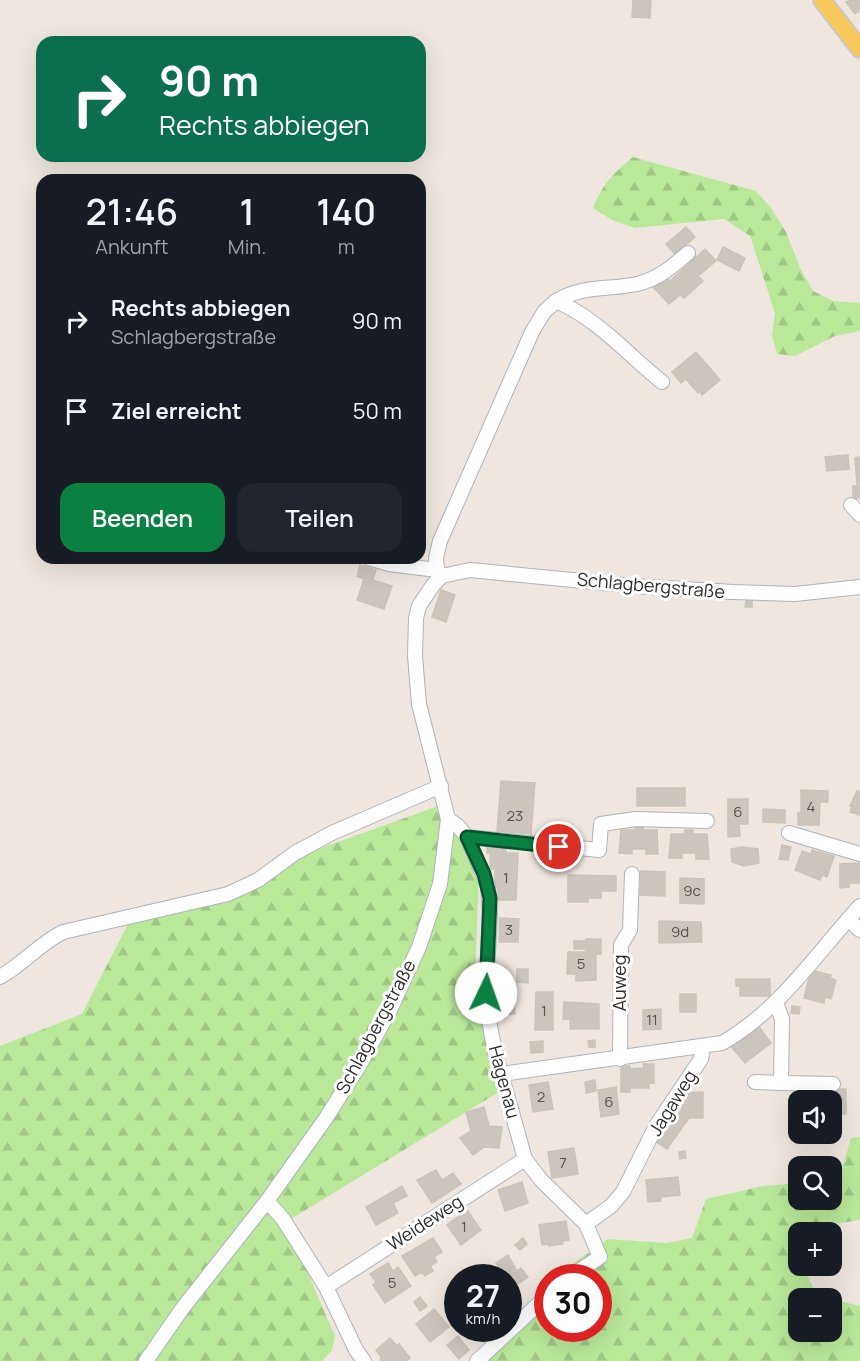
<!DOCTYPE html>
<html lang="de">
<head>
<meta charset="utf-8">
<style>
  :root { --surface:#171b24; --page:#20242c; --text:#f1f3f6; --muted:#9ea1a6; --accent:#0b8043 }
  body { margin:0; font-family:Manrope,sans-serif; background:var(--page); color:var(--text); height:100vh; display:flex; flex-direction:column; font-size:22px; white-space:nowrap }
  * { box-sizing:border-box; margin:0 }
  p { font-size:20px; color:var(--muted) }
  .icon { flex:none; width:33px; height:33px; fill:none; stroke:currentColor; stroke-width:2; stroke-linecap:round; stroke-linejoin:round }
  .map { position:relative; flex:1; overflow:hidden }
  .side { position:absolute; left:36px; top:174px; width:390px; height:390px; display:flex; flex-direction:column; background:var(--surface); border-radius:18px; box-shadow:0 6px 24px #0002 }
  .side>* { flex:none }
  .hud { position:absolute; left:36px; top:36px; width:390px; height:126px; border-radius:18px; box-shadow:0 6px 24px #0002; background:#0b6e4f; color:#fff; overflow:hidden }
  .tools { position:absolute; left:788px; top:1090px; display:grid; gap:12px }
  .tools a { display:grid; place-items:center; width:54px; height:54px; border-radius:12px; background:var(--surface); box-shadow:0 6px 24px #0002; font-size:30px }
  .speed { position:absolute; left:444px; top:1264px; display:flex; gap:12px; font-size:30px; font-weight:700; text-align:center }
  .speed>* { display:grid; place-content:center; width:78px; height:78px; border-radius:50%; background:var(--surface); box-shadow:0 6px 24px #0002; line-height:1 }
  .speed small { font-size:15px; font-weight:400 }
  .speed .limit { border:9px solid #d22; background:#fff; color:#111 }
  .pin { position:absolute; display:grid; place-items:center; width:51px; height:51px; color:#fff; margin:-26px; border:3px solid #fff; border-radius:50%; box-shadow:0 2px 6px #0007 }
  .me { position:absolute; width:66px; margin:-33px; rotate:3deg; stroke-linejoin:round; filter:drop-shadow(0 0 4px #0008) }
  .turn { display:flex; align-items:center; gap:21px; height:126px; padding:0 24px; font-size:27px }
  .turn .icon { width:78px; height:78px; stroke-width:2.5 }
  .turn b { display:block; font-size:42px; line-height:51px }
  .eta { display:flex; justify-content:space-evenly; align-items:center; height:102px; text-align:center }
  .eta b { font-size:36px; font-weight:600; line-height:42px }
  .action { display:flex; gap:12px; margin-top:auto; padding:12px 24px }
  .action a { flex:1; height:69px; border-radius:18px; background:var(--accent); color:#fff; font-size:24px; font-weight:600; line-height:69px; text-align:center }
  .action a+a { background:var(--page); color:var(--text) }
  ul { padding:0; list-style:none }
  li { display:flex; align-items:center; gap:18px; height:90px; padding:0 24px }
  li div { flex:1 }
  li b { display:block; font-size:22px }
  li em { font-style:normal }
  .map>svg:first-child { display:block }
  .forest { fill:url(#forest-firs) }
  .building { fill:#cbc5bd; stroke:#cbc3b8; stroke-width:1.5 }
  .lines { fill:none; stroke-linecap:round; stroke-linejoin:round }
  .minor-casing { stroke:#afb3bd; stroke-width:16 }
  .major-casing { stroke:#c8c8c8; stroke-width:20 }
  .minor { stroke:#fff; stroke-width:14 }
  .major { stroke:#f9c85a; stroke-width:16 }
  .route-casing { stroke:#07532c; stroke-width:15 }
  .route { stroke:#0b8043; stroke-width:10 }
  .labels { text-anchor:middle; stroke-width:6; stroke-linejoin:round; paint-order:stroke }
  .number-label { font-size:15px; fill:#545351 }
  .street-label { font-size:18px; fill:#2d2d2d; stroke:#fff }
</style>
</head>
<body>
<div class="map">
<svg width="860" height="1361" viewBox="0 0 860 1361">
  <defs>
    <pattern id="forest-firs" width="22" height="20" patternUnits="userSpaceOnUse" patternTransform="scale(1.5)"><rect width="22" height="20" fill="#bae899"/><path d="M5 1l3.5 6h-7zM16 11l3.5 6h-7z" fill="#a0c784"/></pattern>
  </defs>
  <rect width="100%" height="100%" fill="#efe7df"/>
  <g class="forest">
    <path d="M 633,157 L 756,191 L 771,208 L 786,232 L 800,268 L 813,291 L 833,301 L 857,303 L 860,302 L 860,331 L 835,336 L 795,356 L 777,354 L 772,336 L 775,313 L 750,236 L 724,219 L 635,228 L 612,220 L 593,208 C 603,183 613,174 633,157 Z"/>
    <path d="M 449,802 L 479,872 L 475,978 L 499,1092 L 286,1222 L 335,1336 L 332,1350 L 322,1361 L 0,1361 L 0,1046 L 82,1014 L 132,916 L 225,892 L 291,859 Z"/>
    <path d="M 860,1137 L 860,1220 L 796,1230 L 798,1266 L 803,1266 L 817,1296 L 830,1299 L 798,1299 L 798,1332 L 831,1332 L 831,1299 L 860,1306 L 860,1361 L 479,1361 L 547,1289 L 548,1329 L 598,1329 L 598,1278 L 558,1278 L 568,1267 L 608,1239 L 666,1243 L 692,1238 L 706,1199 L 763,1186 L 798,1183 L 798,1200 L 831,1200 L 831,1176 L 842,1169 L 851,1138 Z"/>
  </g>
  <g class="building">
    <path d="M 633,0 L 651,0 L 650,18 L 632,17 Z"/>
    <path d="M 851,0 L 860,0 L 860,10 L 855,14 L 846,2 Z"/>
    <path d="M 686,227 L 695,237 L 675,254 L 666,244 Z"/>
    <path d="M 723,247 L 745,258 L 739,271 L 717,260 Z"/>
    <path d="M 705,249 L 716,261 L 698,276 L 703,281 L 684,298 L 680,295 L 669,304 L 653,287 L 665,276 L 670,281 L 690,263 L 687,260 L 694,254 L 697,257 Z"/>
    <path d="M 696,352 L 720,380 L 702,395 L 700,391 L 698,393 L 686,379 L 681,383 L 672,372 Z"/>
    <path d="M 848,455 L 849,469 L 827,471 L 825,457 Z"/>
    <path d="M 860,457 L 860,484 L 857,484 L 855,458 Z"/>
    <path d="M 853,486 L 860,486 L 860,498 L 853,499 Z"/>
    <path d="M 360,565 L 376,570 L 373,580 L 392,586 L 384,609 L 357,600 L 364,579 L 357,576 Z"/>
    <path d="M 441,590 L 455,595 L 446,622 L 432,617 Z"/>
    <path d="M 746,601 L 752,601 L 752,607 L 745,607 Z"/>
    <path d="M 501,781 L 535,783 L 531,834 L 497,831 Z"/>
    <rect x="637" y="788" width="48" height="18"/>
    <path d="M 801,790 L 828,791 L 828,802 L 820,802 L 819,825 L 798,825 L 798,813 L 801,813 Z"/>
    <path d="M 857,791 L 860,792 L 860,815 L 850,812 L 852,806 L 850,806 Z"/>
    <path d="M 728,799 L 748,799 L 748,824 L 739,824 L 740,836 L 728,837 Z"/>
    <path d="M 763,809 L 785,810 L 785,823 L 763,822 Z"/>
    <path d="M 635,826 L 643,826 L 643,830 L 657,830 L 658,854 L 646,854 L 646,849 L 632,849 L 632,854 L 619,853 L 621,830 L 635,830 Z"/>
    <path d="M 685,830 L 693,830 L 693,834 L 707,834 L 709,859 L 696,859 L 696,853 L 682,853 L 682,858 L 669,858 L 671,834 L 685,834 Z"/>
    <path d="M 782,845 L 791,847 L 788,860 L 779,859 Z"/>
    <path d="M 487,847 L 506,847 L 506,853 L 518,853 L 516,900 L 498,900 L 498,887 L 495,887 L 495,869 L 490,869 L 490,853 L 487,853 Z"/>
    <path d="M 742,847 L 758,849 L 759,863 L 744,866 L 732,862 L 731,849 Z"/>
    <path d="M 812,850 L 834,856 L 827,877 L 822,875 L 820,880 L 795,870 L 802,851 L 811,854 Z"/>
    <rect x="547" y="859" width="8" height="7"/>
    <path d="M 860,863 L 860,883 L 849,883 L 849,887 L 840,888 L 840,864 Z"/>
    <path d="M 641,871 L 665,872 L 665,896 L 640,895 Z"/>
    <path d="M 568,875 L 616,876 L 616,891 L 601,891 L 601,898 L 588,898 L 588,902 L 568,902 Z"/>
    <path d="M 680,878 L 704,879 L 704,904 L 680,903 Z"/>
    <path d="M 500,918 L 519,919 L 518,942 L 499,942 Z"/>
    <path d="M 659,921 L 701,922 L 702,942 L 659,943 Z"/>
    <path d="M 586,939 L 601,939 L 601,954 L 596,954 L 596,980 L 576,981 L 576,974 L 567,974 L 568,952 L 586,952 L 586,949 L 574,949 L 574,941 L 586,941 Z"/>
    <path d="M 517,969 L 528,969 L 528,983 L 517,982 Z"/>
    <path d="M 811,970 L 831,975 L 830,978 L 836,980 L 831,999 L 825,997 L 824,1003 L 804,998 Z"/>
    <path d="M 736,979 L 770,979 L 770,996 L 740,996 L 740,986 L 736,986 Z"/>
    <path d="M 513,992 L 515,1014 L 499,1015 L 497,993 Z"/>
    <path d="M 536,992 L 553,992 L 553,1030 L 535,1030 Z"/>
    <rect x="680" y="994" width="16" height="18"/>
    <path d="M 564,1002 L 599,1004 L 599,1029 L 570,1029 L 570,1019 L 563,1019 Z"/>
    <path d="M 792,1006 L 800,1007 L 799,1014 L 791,1013 Z"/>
    <path d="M 661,1009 L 661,1029 L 643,1030 L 643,1010 Z"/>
    <path d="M 758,1025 L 771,1043 L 745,1063 L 731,1046 Z"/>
    <path d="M 595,1040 L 595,1047 L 589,1047 L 588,1041 Z"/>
    <path d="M 543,1041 L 543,1052 L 531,1053 L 530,1042 Z"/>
    <path d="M 643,1064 L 654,1064 L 654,1083 L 649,1083 L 649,1088 L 630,1088 L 630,1092 L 621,1092 L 621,1066 L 630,1066 L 630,1069 L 644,1068 Z"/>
    <path d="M 595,1080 L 596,1091 L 586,1093 L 585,1082 Z"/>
    <path d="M 548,1082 L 553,1109 L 533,1112 L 529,1085 Z"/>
    <path d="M 616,1087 L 619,1114 L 601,1117 L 598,1090 Z"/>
    <path d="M 811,1089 L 846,1089 L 846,1114 L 831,1114 L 831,1101 L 811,1101 Z"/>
    <path d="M 703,1092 L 703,1118 L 682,1118 L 681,1093 Z"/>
    <path d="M 672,1106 L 689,1118 L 667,1149 L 654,1140 Z"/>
    <path d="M 484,1107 L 489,1126 L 502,1127 L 499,1148 L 484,1147 L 473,1155 L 460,1138 L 471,1131 L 466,1112 Z"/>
    <path d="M 574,1148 L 578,1174 L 552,1178 L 548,1152 Z"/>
    <path d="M 685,1151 L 686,1158 L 680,1159 L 679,1152 Z"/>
    <path d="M 436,1170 L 442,1180 L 453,1173 L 461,1184 L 432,1203 L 417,1180 Z"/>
    <path d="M 678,1177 L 680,1195 L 661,1197 L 661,1201 L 648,1202 L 646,1180 Z"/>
    <path d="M 522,1182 L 528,1203 L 505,1211 L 498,1190 Z"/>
    <path d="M 402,1186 L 407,1196 L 393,1203 L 398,1213 L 376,1225 L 366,1207 Z"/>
    <path d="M 467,1210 L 481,1230 L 461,1245 L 447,1225 Z"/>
    <path d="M 566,1221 L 569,1240 L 562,1241 L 563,1244 L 549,1246 L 549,1244 L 542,1245 L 539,1225 Z"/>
    <path d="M 433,1238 L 442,1252 L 434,1257 L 437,1262 L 430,1266 L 433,1271 L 425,1276 L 422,1272 L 415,1276 L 402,1256 Z"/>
    <path d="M 523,1238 L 527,1244 L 520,1250 L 515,1245 Z"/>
    <path d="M 508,1255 L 517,1271 L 521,1268 L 528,1277 L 514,1287 L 507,1278 L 510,1276 L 505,1270 L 502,1272 L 496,1263 Z"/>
    <path d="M 388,1263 L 393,1271 L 398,1267 L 411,1286 L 385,1303 L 373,1285 L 376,1282 L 370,1274 Z"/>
    <path d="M 420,1297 L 427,1306 L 420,1311 L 414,1302 Z"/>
    <path d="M 434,1309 L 449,1327 L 430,1342 L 416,1324 Z"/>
    <path d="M 458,1336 L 469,1350 L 459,1359 L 447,1345 Z"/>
    <path d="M 390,1338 L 397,1346 L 399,1344 L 410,1358 L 406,1361 L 381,1361 L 380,1359 L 382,1358 L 376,1350 Z"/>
  </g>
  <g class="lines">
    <g class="minor-casing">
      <g id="minor">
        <path d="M 556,301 C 583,285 608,290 637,284 C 658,279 672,267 688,253"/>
        <path d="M 851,505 L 860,515"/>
        <path d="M 369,558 L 389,564 L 437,570 L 442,576"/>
        <path d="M 437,570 L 436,558 L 440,541 L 532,332 L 544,312 L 556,301 C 598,319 627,354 662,382"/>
        <path d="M 448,819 L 458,826 L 467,837 L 488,886 L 490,915 L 486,993 L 487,1010 L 495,1052 L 525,1159 L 541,1180 L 586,1224 L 600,1257 L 568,1278"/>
        <path d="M 789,833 L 860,854"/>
        <path d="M 467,837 L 599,850 L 601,824 L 636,819 L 707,821"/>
        <path d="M 848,919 L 860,930"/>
        <path d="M 0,977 C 23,964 39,944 63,932 L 228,894 L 258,880 L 295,853 L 332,833 L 441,786"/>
        <path d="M 776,1003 L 782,1019 L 781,1083 L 833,1084"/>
        <path d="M 620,1059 L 621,945 L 630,930 L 632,874"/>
        <path d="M 502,1074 L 722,1043 C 779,1011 816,954 860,906"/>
        <path d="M 755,1082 L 781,1083"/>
        <path d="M 267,1201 L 283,1219 L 326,1287 L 356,1350 L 364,1361"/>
        <path d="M 586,1224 L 611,1206 L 623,1192 L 656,1126 L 701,1059 L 703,1047"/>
        <path d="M 326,1287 L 525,1159"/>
        <path d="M 146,1361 L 182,1309 L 267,1201 L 326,1118 L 359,1066 L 390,1010 L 419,947 L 440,884 L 448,819 L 419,704 L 415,656 L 416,618 L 419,606 L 433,585 L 442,576 L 470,570 L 634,586 L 733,592 L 795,594 L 860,587"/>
        <path d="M 477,1361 L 548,1295"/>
      </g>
    </g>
    <g class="major-casing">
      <path id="major" d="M 822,0 L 860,49"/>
    </g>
    <use href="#minor" class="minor"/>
    <use href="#major" class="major"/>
  </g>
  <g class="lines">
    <g class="route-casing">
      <path id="route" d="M 486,993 L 490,898 L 484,874 L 467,837 L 559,847"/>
    </g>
    <use href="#route" class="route"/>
  </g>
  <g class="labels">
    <g class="number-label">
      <text x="811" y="812">4</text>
      <text x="738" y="817">6</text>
      <text x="515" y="821">23</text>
      <text x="506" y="883">1</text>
      <text x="692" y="896">9c</text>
      <text x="509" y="935">3</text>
      <text x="680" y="937">9d</text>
      <text x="581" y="969">5</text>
      <text x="544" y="1016">1</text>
      <text x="652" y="1025">11</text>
      <text x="541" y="1102">2</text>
      <text x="609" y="1107">6</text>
      <text x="563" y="1168">7</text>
      <text x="464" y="1232">1</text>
      <text x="392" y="1288">5</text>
    </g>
    <g class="street-label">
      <text transform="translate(651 586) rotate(5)" y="6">Schlagbergstraße</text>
      <text transform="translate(620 983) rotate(-90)" y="6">Auweg</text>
      <text transform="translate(376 1027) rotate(-62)" y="6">Schlagbergstraße</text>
      <text transform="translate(504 1082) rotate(75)" y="6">Hagenau</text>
      <text transform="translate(673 1103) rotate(-58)" y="6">Jagaweg</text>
      <text transform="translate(425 1223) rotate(-33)" y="6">Weideweg</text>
    </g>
  </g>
</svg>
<div class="tools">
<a><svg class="icon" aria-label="sound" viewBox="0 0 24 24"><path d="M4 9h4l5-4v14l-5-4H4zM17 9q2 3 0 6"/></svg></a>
<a><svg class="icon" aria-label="search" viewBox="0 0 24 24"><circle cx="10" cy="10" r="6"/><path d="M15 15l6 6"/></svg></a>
<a>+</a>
<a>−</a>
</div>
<div class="speed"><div>27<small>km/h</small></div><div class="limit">30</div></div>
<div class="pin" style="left:559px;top:847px;background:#d93025"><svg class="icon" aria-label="arrive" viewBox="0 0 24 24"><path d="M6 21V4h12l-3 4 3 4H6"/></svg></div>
<svg class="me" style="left:486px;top:993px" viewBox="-20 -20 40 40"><circle r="19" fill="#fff"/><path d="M0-13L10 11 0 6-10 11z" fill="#0b8043"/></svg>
<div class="hud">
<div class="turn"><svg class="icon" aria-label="right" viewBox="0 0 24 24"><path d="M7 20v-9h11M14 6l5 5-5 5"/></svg><div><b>90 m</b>Rechts abbiegen</div></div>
</div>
<section class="side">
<div class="eta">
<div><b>21:46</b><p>Ankunft</p></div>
<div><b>1</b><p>Min.</p></div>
<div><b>140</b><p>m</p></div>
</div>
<ul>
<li><svg class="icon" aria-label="right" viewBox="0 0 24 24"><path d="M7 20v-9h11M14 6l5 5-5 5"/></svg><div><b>Rechts abbiegen</b><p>Schlagbergstraße</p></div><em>90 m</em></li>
<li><svg class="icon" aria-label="arrive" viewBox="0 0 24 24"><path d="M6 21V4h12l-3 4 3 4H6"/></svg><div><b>Ziel erreicht</b></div><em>50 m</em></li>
</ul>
<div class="action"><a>Beenden</a><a>Teilen</a></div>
</section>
</div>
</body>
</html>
